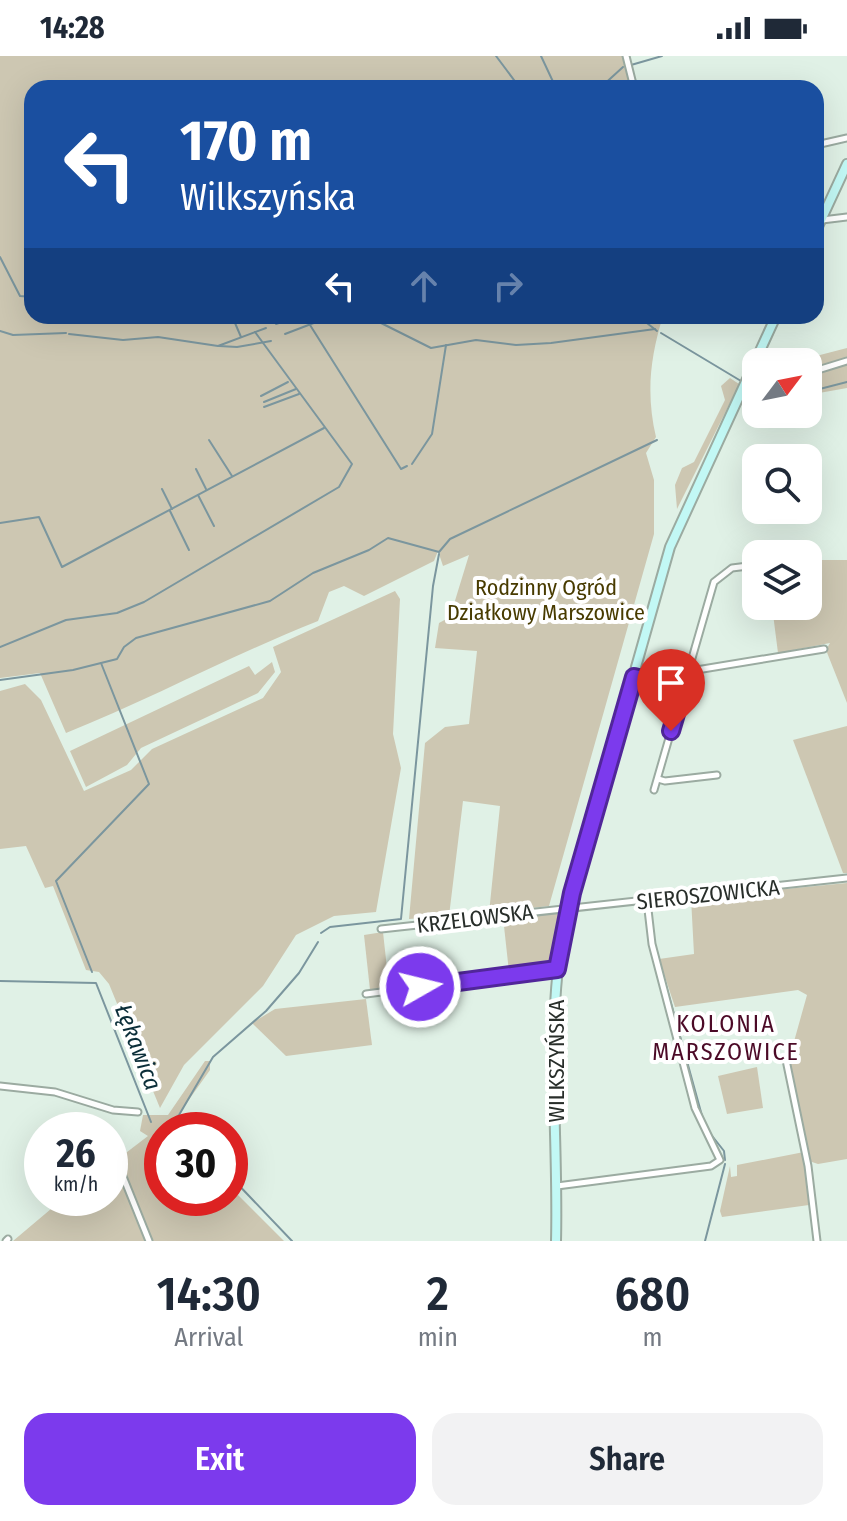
<!DOCTYPE html>
<html lang="en">
<head>
<meta charset="utf-8">
<style>
  :root { --surface:#fff; --page:#f2f2f3; --text:#1f2937; --muted:#747a83; --accent:#7c3aed }
  body { margin:0; font-family:"Fira Sans Condensed",sans-serif; background:var(--page); color:var(--text); height:100vh; display:flex; flex-direction:column; font-size:30px; white-space:nowrap }
  * { box-sizing:border-box; margin:0 }
  p { font-size:26px; color:var(--muted) }
  .icon { flex:none; width:44px; height:44px; fill:none; stroke:currentColor; stroke-width:2; stroke-linecap:round; stroke-linejoin:round }
  .map { position:relative; height:1185px; overflow:hidden }
  .panel { display:flex; flex-direction:column; background:var(--surface); flex:1 }
  .panel>* { flex:none }
  .guide { position:absolute; left:24px; top:24px; width:800px; height:244px; border-radius:24px; box-shadow:0 8px 32px #0002; background:#1a4fa0; color:#fff; overflow:hidden }
  .needle { width:52px; rotate:58deg }
  .buttons { position:absolute; left:742px; top:292px; display:grid; gap:16px }
  .buttons a { display:grid; place-items:center; width:80px; height:80px; border-radius:16px; background:var(--surface); box-shadow:0 8px 32px #0002; font-size:40px }
  .speed { position:absolute; left:24px; top:1056px; display:flex; gap:16px; font-size:40px; font-weight:700; text-align:center }
  .speed>* { display:grid; place-content:center; width:104px; height:104px; border-radius:50%; background:var(--surface); box-shadow:0 8px 32px #0002; line-height:1 }
  .speed small { font-size:20px; font-weight:400 }
  .speed .limit { border:12px solid #d22; background:#fff; color:#111 }
  .pin { position:absolute; display:grid; place-items:center; width:68px; height:68px; color:#fff; margin:-82px -34px; border-radius:50% 50% 50% 0; rotate:-45deg; box-shadow:0 0 8px #0007 }
  .pin .icon { rotate:45deg }
  .me { position:absolute; width:88px; margin:-44px; rotate:82deg; stroke-linejoin:round; filter:drop-shadow(0 0 6px #0008) }
  .turn { display:flex; align-items:center; gap:28px; height:168px; padding:0 24px; font-size:36px }
  .turn .icon { width:104px; height:104px; stroke-width:2.5 }
  .turn b { display:block; font-size:56px; line-height:68px }
  .lanes { display:flex; align-items:center; height:76px; padding:0 24px; background:#0003; justify-content:center; gap:40px; direction:ltr }
  .lanes .off { opacity:.35 }
  .eta { display:flex; justify-content:space-evenly; align-items:center; height:136px; text-align:center }
  .eta b { font-size:48px; font-weight:600; line-height:56px }
  .button { display:flex; gap:16px; margin-top:auto; padding:16px 24px }
  .button a { flex:1; height:92px; border-radius:24px; background:var(--accent); color:#fff; font-size:32px; font-weight:600; line-height:92px; text-align:center }
  .button a+a { background:var(--page); color:var(--text) }
  .status { display:flex; justify-content:space-between; align-items:center; height:56px; padding:0 40px; background:var(--surface); direction:ltr }
  .status svg { height:22px; fill:currentColor }
  .map>svg:first-child { display:block }
  .green { fill:#cdc7b2 }
  .lines { fill:none; stroke-linecap:round; stroke-linejoin:round }
  .stream { stroke:#7b969e; stroke-width:2 }
  .street-casing { stroke:#9baba1; stroke-width:9 }
  .secondary-casing { stroke:#9baba1; stroke-width:12 }
  .street { stroke:#fff; stroke-width:5 }
  .secondary { stroke:#c2f8f5; stroke-width:8 }
  .route-casing { stroke:#51269a; stroke-width:20 }
  .route { stroke:#7c3aed; stroke-width:14 }
  .labels { text-anchor:middle; stroke-width:8; stroke-linejoin:round; paint-order:stroke }
  .park-label { font-size:22px; fill:#483b00; stroke:#fff }
  .street-label { font-size:22px; fill:#282e2a; stroke:#fff }
  .neighbourhood-label { font-size:24px; letter-spacing:2px; fill:#4c0a27; stroke:#fff }
  .water-label { font-size:24px; font-style:italic; fill:#0b2e39; stroke:#fff }
</style>
</head>
<body>
<div class="status"><b>14:28</b><svg viewBox="0 0 49 12"><path d="M0 12V9h3v3zM5 12V6h3v6zM10 12V3h3v9zM15 12V0h3v12zM26 1h20v11H26zM47 4h2v5h-2z"/></svg></div>
<div class="map">
<svg width="847" height="1185" viewBox="0 0 847 1185">
  <rect width="100%" height="100%" fill="#e0f1e6"/>
  <g class="green">
    <path d="M 0,0 L 623,0 L 631,32 L 32,32 L 32,260 L 663,260 C 650,302 646,338 656,381 L 646,397 L 654,424 L 654,478 L 549,850 L 489,857 L 500,750 L 463,745 L 449,860 L 409,863 L 425,687 L 445,671 L 469,668 L 477,595 L 435,592 L 439,567 L 450,561 L 469,499 L 443,510 L 438,495 L 434,505 L 364,540 L 344,530 L 329,536 L 318,565 C 232,599 151,643 66,677 L 40,617 L 0,622 Z"/>
    <path d="M 847,292 L 847,302 L 808,313 L 808,306 L 793,306 Z"/>
    <path d="M 847,309 L 847,332 L 808,339 L 808,320 Z"/>
    <path d="M 730,322 L 739,328 L 737,333 L 677,453 L 675,429 L 682,412 L 694,406 L 725,344 L 721,330 Z"/>
    <path d="M 816,504 L 847,504 L 847,647 L 826,594 L 830,587 L 778,597 L 772,550 L 808,550 L 808,539 L 821,537 Z"/>
    <path d="M 395,535 L 400,543 L 393,678 L 401,712 L 376,856 L 334,860 L 296,879 L 263,930 L 184,1009 L 160,1052 L 109,928 L 99,916 L 86,914 L 53,830 L 45,832 L 26,790 L 0,793 L 0,635 L 25,628 L 41,644 L 84,735 L 131,714 L 152,693 L 263,642 L 281,616 L 273,591 Z"/>
    <path d="M 272,606 L 275,616 L 258,637 L 141,692 L 127,709 L 86,731 L 70,695 L 249,610 L 255,619 Z"/>
    <path d="M 847,670 L 847,817 L 843,817 L 793,684 Z"/>
    <path d="M 847,827 L 847,1103 L 818,1108 L 809,1105 L 788,1007 L 807,939 L 798,934 L 675,951 L 659,903 L 694,898 L 691,842 Z"/>
    <path d="M 560,857 L 551,911 L 509,916 L 503,861 Z"/>
    <path d="M 383,876 L 389,931 L 370,934 L 364,879 Z"/>
    <path d="M 366,943 L 372,989 L 286,1000 L 252,967 L 275,953 Z"/>
    <path d="M 205,1005 L 210,1005 L 210,1014 L 171,1069 L 176,1074 L 162,1074 L 162,1142 L 230,1142 L 230,1131 L 284,1185 L 151,1185 L 123,1117 L 114,1106 L 148,1080 L 140,1075 L 143,1059 L 168,1059 Z"/>
    <path d="M 757,1011 L 763,1052 L 727,1058 L 718,1020 Z"/>
    <path d="M 804,1096 L 809,1149 L 722,1161 L 720,1155 L 730,1110 L 731,1121 L 737,1120 L 737,1109 Z"/>
    <path d="M 110,1109 L 120,1118 L 148,1185 L 13,1185 L 64,1142 L 110,1142 Z"/>
  </g>
  <g class="lines">
    <g class="stream">
      <path d="M 496,0 L 520,32"/>
      <path d="M 541,0 L 556,32"/>
      <path d="M 631,9 L 662,0"/>
      <path d="M 600,32 L 623,11"/>
      <path d="M 0,201 L 20,240 L 32,241"/>
      <path d="M 232,260 L 241,281"/>
      <path d="M 367,260 L 431,292 L 476,284 L 516,289 L 551,287 L 655,273"/>
      <path d="M 638,260 L 657,275"/>
      <path d="M 276,268 L 299,260"/>
      <path d="M 310,269 L 401,413 L 407,410"/>
      <path d="M 0,275 L 13,279 L 66,277"/>
      <path d="M 661,277 L 741,325"/>
      <path d="M 69,278 L 123,284 L 158,281 L 218,290 L 266,272"/>
      <path d="M 285,278 L 332,260"/>
      <path d="M 219,290 L 237,291 L 271,285"/>
      <path d="M 749,329 L 756,331"/>
      <path d="M 808,336 L 847,326"/>
      <path d="M 261,340 L 288,326"/>
      <path d="M 264,346 L 296,333"/>
      <path d="M 264,351 L 299,338"/>
      <path d="M 209,384 L 232,420"/>
      <path d="M 412,408 L 432,378 L 446,289"/>
      <path d="M 196,413 L 206,433"/>
      <path d="M 162,433 L 172,453"/>
      <path d="M 198,439 L 214,470"/>
      <path d="M 170,455 L 189,494"/>
      <path d="M 0,467 L 39,461 L 62,511 L 324,372"/>
      <path d="M 0,591 L 66,564 L 117,557 L 144,546 L 339,431 L 352,408 L 255,276"/>
      <path d="M 0,624 L 73,614 L 117,603 L 124,591 L 136,582 L 270,545 L 313,517 L 369,494 L 388,482 L 439,496 L 450,483 L 657,384"/>
      <path d="M 321,877 L 330,871 L 401,863 L 433,530 L 439,498"/>
      <path d="M 662,915 L 704,1067"/>
      <path d="M 92,916 L 56,825 L 149,728 L 101,607"/>
      <path d="M 0,925 L 96,927 L 151,1066"/>
      <path d="M 709,1076 L 724,1095 L 725,1104"/>
      <path d="M 162,1083 L 156,1077 L 179,1059 L 213,1001 L 266,955 L 299,917 L 318,886"/>
      <path d="M 230,1120 L 292,1185"/>
      <path d="M 705,1185 L 725,1108"/>
    </g>
    <g class="street-casing">
      <g id="street">
        <path d="M 626,0 L 634,32"/>
        <path d="M 816,89 L 847,82"/>
        <path d="M 822,164 L 847,161"/>
        <path d="M 808,317 L 847,305"/>
        <path d="M 634,621 L 642,623 L 824,593"/>
        <path d="M 658,723 L 665,725 L 717,719"/>
        <path d="M 654,734 L 714,526 L 732,512 L 756,509"/>
        <path d="M 381,873 L 847,822"/>
        <path d="M 366,938 L 557,913"/>
        <path d="M 786,1004 L 808,1110 L 817,1185"/>
        <path d="M 0,1030 L 55,1036 L 113,1054 L 138,1056"/>
        <path d="M 110,1108 L 122,1118 L 149,1185"/>
        <path d="M 557,1130 L 711,1110 L 720,1104 L 695,1052 L 652,888 L 647,845"/>
        <path d="M 6,1185 L 8,1183"/>
      </g>
    </g>
    <g class="secondary-casing">
      <g id="secondary">
        <path d="M 816,175 L 847,108"/>
        <path d="M 556,1185 C 559,1074 543,960 568,851 L 670,491 L 776,260"/>
      </g>
    </g>
    <use href="#street" class="street"/>
    <use href="#secondary" class="secondary"/>
  </g>
  <g class="lines">
    <g class="route-casing">
      <path id="route" d="M 420,931 L 557,913 L 572,837 L 634,621 L 642,623 L 689,614 L 671,675"/>
    </g>
    <use href="#route" class="route"/>
  </g>
  <g class="labels">
    <g class="park-label">
      <text x="546" y="539">Rodzinny Ogród<tspan x="546" dy="25">Działkowy Marszowice</tspan></text>
    </g>
    <g class="street-label">
      <text transform="translate(708 838) rotate(-6)" y="8">SIEROSZOWICKA</text>
      <text transform="translate(475 862) rotate(-7)" y="8">KRZELOWSKA</text>
      <text transform="translate(556 1005) rotate(-90)" y="8">WILKSZYŃSKA</text>
    </g>
    <g class="neighbourhood-label">
      <text x="726" y="976">KOLONIA<tspan x="726" dy="28">MARSZOWICE</tspan></text>
    </g>
    <g class="water-label">
      <text transform="translate(138 991) rotate(69)" y="8">Łękawica</text>
    </g>
  </g>
</svg>
<div class="buttons">
<a><svg class="needle" viewBox="-14 -14 28 28"><path d="M0-13l5 13h-10z" fill="#e53935"/><path d="M0 13l5-13h-10z" fill="#747a83"/></svg></a>
<a><svg class="icon" aria-label="search" viewBox="0 0 24 24"><circle cx="10" cy="10" r="6"/><path d="M15 15l6 6"/></svg></a>
<a><svg class="icon" aria-label="layers" viewBox="0 0 24 24"><path d="M12 4l9 5-9 5-9-5zM3 14l9 5 9-5"/></svg></a>
</div>
<div class="speed"><div>26<small>km/h</small></div><div class="limit">30</div></div>
<div class="pin" style="left:671px;top:675px;background:#d93025"><svg class="icon" aria-label="arrive" viewBox="0 0 24 24"><path d="M6 21V4h12l-3 4 3 4H6"/></svg></div>
<svg class="me" style="left:420px;top:931px" viewBox="-20 -20 40 40"><circle r="17" fill="#7c3aed" stroke="#fff" stroke-width="3"/><path d="M0-11L8 9 0 5-8 9z" fill="#fff"/></svg>
<div class="guide">
<div class="turn"><svg class="icon" aria-label="left" viewBox="0 0 24 24"><path d="M17 20v-9H6M10 6l-5 5 5 5"/></svg><div><b>170 m</b>Wilkszyńska</div></div>
<div class="lanes"><svg class="icon" aria-label="left" viewBox="0 0 24 24"><path d="M17 20v-9H6M10 6l-5 5 5 5"/></svg><svg class="icon off" aria-label="ahead" viewBox="0 0 24 24"><path d="M12 20V5M6 11l6-6 6 6"/></svg><svg class="icon off" aria-label="right" viewBox="0 0 24 24"><path d="M7 20v-9h11M14 6l5 5-5 5"/></svg></div>
</div>
</div>
<section class="panel">
<div class="eta">
<div><b>14:30</b><p>Arrival</p></div>
<div><b>2</b><p>min</p></div>
<div><b>680</b><p>m</p></div>
</div>
<div class="button"><a>Exit</a><a>Share</a></div>
</section>
</body>
</html>
